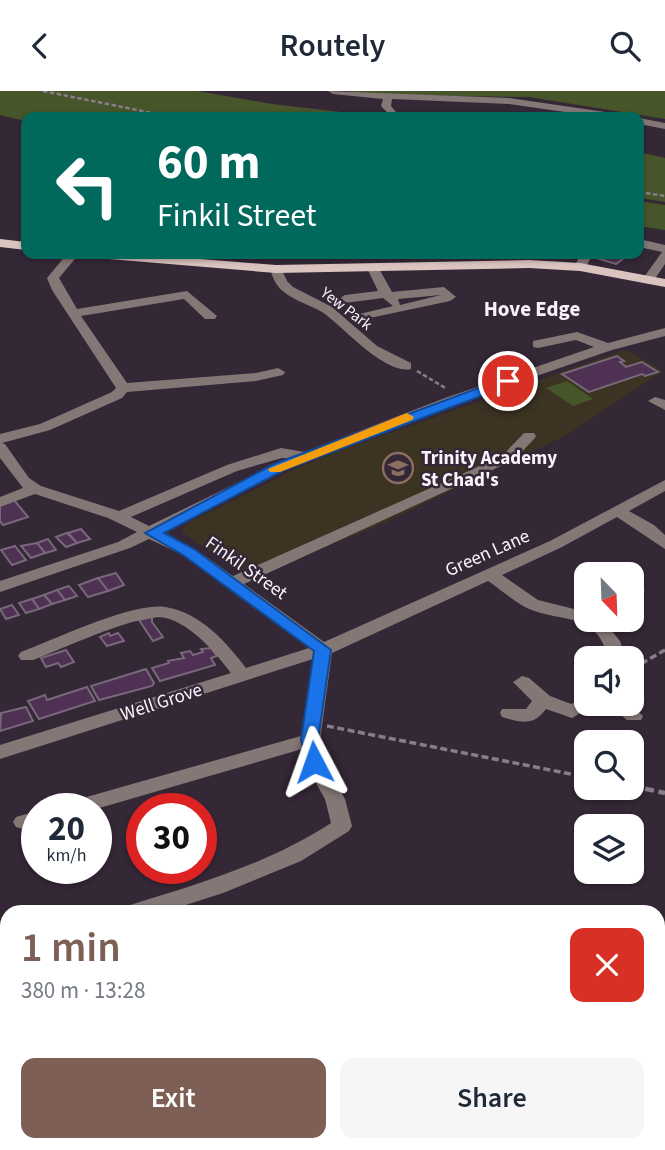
<!DOCTYPE html>
<html lang="en">
<head>
<meta charset="utf-8">
<style>
  :root { --surface:#fff; --page:#f6f6f7; --text:#1f2937; --muted:#747a83; --accent:#7d5f55 }
  body { margin:0; font-family:"Source Sans 3",sans-serif; background:var(--page); color:var(--text); height:100vh; display:flex; flex-direction:column; font-size:26px; white-space:nowrap }
  * { box-sizing:border-box; margin:0 }
  p { font-size:23px; color:var(--muted) }
  .icon { flex:none; width:38px; height:38px; fill:none; stroke:currentColor; stroke-width:2; stroke-linecap:round; stroke-linejoin:round }
  .map { position:relative; flex:1; overflow:hidden }
  .drawer { position:absolute; left:0px; top:814px; width:665px; height:247px; display:flex; flex-direction:column; background:var(--surface); border-radius:21px 21px 0 0; box-shadow:0 2px 5px #0004 }
  .drawer>* { flex:none }
  .hud { position:absolute; left:21px; top:21px; width:623px; height:147px; border-radius:14px; box-shadow:0 2px 5px #0004; background:#00695c; color:#fff; overflow:hidden }
  .needle { width:46px; rotate:157deg }
  .tools { position:absolute; left:574px; top:471px; display:grid; gap:14px }
  .tools a { display:grid; place-items:center; width:70px; height:70px; border-radius:14px; background:var(--surface); box-shadow:0 2px 5px #0004; font-size:35px }
  .speed { position:absolute; left:21px; top:702px; display:flex; gap:14px; font-size:35px; font-weight:700; text-align:center }
  .speed>* { display:grid; place-content:center; width:91px; height:91px; border-radius:50%; background:var(--surface); box-shadow:0 2px 5px #0004; line-height:1 }
  .speed small { font-size:18px; font-weight:400 }
  .speed .limit { border:10px solid #d22; background:#fff; color:#111 }
  .pin { position:absolute; display:grid; place-items:center; width:60px; height:60px; color:#fff; margin:-30px; border:4px solid #fff; border-radius:50%; box-shadow:0 2px 7px #0007 }
  .me { position:absolute; width:77px; margin:-38px; rotate:356deg; stroke-linejoin:round; filter:drop-shadow(0 0 5px #0008) }
  .turn { display:flex; align-items:center; gap:24px; height:147px; padding:0 21px; font-size:32px }
  .turn .icon { width:91px; height:91px; stroke-width:2.5 }
  .turn b { display:block; font-size:49px; line-height:60px }
  .round { display:grid; place-items:center; flex:none; width:74px; height:74px; border-radius:14px; background:var(--page) }
  .summary { display:flex; align-items:center; justify-content:space-between; height:119px; padding:0 21px }
  h1 { font-size:42px; font-weight:600; line-height:52px; color:var(--accent) }
  .button { display:flex; gap:14px; margin-top:auto; padding:14px 21px }
  .button a { flex:1; height:80px; border-radius:14px; background:var(--accent); color:#fff; font-size:28px; font-weight:600; line-height:80px; text-align:center }
  .button a+a { background:var(--page); color:var(--text) }
  header { display:flex; justify-content:space-between; align-items:center; height:91px; padding:0 21px; background:var(--surface); font-size:32px; font-weight:600 }
  .map>svg:first-child { display:block }
  .education { fill:#3c3322 }
  .green { fill:#47552a }
  .building { fill:#4f3154; stroke:#78697a; stroke-width:2 }
  .lines { fill:none; stroke-linecap:round; stroke-linejoin:round }
  .path-far2 { stroke:#897d8a; stroke-width:2.5; stroke-dasharray:4.5 2.5; stroke-linecap:butt }
  .path-far1 { stroke:#897d8a; stroke-width:3.5; stroke-dasharray:7 3.5; stroke-linecap:butt }
  .path { stroke:#897d8a; stroke-width:4.5; stroke-dasharray:9 4.5; stroke-linecap:butt }
  .minor { fill:#847876; fill-rule:evenodd }
  .major { fill:#dbc4c0; fill-rule:evenodd }
  .route { fill:#1a73e8; stroke:#114b97; stroke-width:2 }
  .slow { fill:#f59e0b }
  .labels { text-anchor:middle; stroke-width:5; stroke-linejoin:round; paint-order:stroke }
  .far-street-label { font-size:16px; fill:#faf1fb; stroke:#342736 }
  .poi-label { font-size:19px; font-weight:bold; fill:#faf1fb; stroke:#342736; text-anchor:start }
  .street-label { font-size:19px; fill:#faf1fb; stroke:#342736 }
  .far-district-label { font-size:21px; font-weight:bold; fill:#faf1fb; stroke:#342736 }
</style>
</head>
<body>
<header><svg class="icon" aria-label="back" viewBox="0 0 24 24"><path d="M15 5l-7 7 7 7"/></svg>Routely<svg class="icon" aria-label="search" viewBox="0 0 24 24"><circle cx="10" cy="10" r="6"/><path d="M15 15l6 6"/></svg></header>
<div class="map">
<svg width="665" height="1059" viewBox="0 0 665 1059">
  <rect width="100%" height="100%" fill="#342736"/>
  <path class="education" d="M 621,260 L 629,260 L 663,280 L 567,344 L 373,437 L 297,467 L 251,489 L 183,442 L 182,438 L 190,431 L 289,381 L 328,364 Z"/>
  <g class="green">
    <path d="M 0,0 L 198,0 L 272,13 L 358,23 L 360,26 L 26,26 L 26,30 L 0,24 Z"/>
    <path d="M 344,0 L 665,0 L 665,28 L 529,6 L 387,4 Z"/>
    <path d="M 639,61 L 665,67 L 665,111 L 639,107 Z"/>
    <path d="M 639,110 L 665,114 L 665,139 L 639,135 Z"/>
    <path d="M 567,290 L 593,308 L 573,315 L 546,297 Z"/>
    <path d="M 7,931 L 7,1054 L 658,1054 L 658,955 L 665,956 L 665,1059 L 0,1059 L 0,932 Z"/>
  </g>
  <g class="building">
    <path d="M 602,163 L 620,163 L 616,166 L 623,168 L 616,173 L 596,167 Z"/>
    <path d="M 617,265 L 624,270 L 620,271 L 626,276 L 642,271 L 658,281 L 645,285 L 642,283 L 589,301 L 562,283 Z"/>
    <path d="M 14,409 L 28,426 L 3,434 L 0,430 L 0,414 Z"/>
    <path d="M 81,438 L 90,448 L 77,452 L 68,442 Z"/>
    <path d="M 67,442 L 77,452 L 66,456 L 56,446 Z"/>
    <path d="M 48,448 L 56,459 L 45,462 L 37,452 Z"/>
    <path d="M 37,452 L 45,462 L 31,467 L 21,455 Z"/>
    <path d="M 15,455 L 26,469 L 12,474 L 1,459 Z"/>
    <path d="M 116,482 L 124,494 L 108,500 L 98,487 Z"/>
    <path d="M 98,487 L 108,500 L 88,506 L 79,494 Z"/>
    <path d="M 69,495 L 77,505 L 65,509 L 57,499 Z"/>
    <path d="M 57,499 L 65,509 L 52,513 L 44,504 Z"/>
    <path d="M 44,504 L 52,513 L 39,518 L 32,508 Z"/>
    <path d="M 32,508 L 39,518 L 26,522 L 19,512 Z"/>
    <path d="M 12,514 L 19,524 L 6,528 L 0,518 Z"/>
    <path d="M 152,526 L 152,531 L 163,546 L 153,550 L 139,529 Z"/>
    <path d="M 109,542 L 110,545 L 118,542 L 124,550 L 107,555 L 100,546 Z"/>
    <path d="M 211,557 L 217,565 L 211,567 L 215,574 L 160,590 L 152,577 L 169,572 L 168,570 L 184,567 L 181,562 L 190,560 L 193,564 L 203,561 L 201,558 Z"/>
    <path d="M 66,559 L 74,571 L 61,576 L 58,572 L 46,576 L 41,567 Z"/>
    <path d="M 146,578 L 154,592 L 152,595 L 99,609 L 91,595 Z"/>
    <path d="M 87,596 L 95,610 L 39,628 L 28,610 L 45,604 L 47,609 Z"/>
    <path d="M 26,616 L 33,630 L 0,640 L 1,622 Z"/>
  </g>
  <g class="lines">
    <g class="path-far2">
      <path d="M 43,0 L 172,26"/>
      <path d="M 639,101 L 665,105"/>
      <path d="M 417,280 L 447,298"/>
    </g>
    <g class="path-far1">
      <path d="M 632,578 L 665,559"/>
      <path d="M 327,635 L 586,686"/>
    </g>
    <path class="path" d="M 632,695 L 665,702"/>
    <g class="minor">
      <path d="M 328,0 L 509,7 L 619,23 L 624,26 L 600,26 L 509,13 L 392,8 L 391,15 L 396,21 L 406,26 L 392,26 L 381,15 L 383,8 L 333,3 Z"/>
      <path d="M 639,27 L 665,32 L 665,38 L 639,33 Z"/>
      <path d="M 639,148 L 665,154 L 665,173 L 652,192 L 648,193 L 642,189 L 662,161 L 639,156 Z"/>
      <path d="M 67,163 L 79,163 L 59,187 L 77,218 L 187,200 L 217,225 L 215,228 L 205,228 L 184,208 L 81,225 L 127,292 L 256,282 L 278,277 L 285,281 L 283,284 L 256,290 L 127,301 L 122,307 L 50,339 L 2,352 L 5,353 L 29,387 L 41,395 L 119,420 L 227,374 L 281,357 L 305,361 L 445,307 L 594,256 L 576,249 L 538,257 L 533,256 L 533,250 L 577,241 L 608,252 L 665,237 L 665,245 L 612,259 L 455,313 L 284,379 L 162,441 L 195,458 L 233,485 L 471,379 L 504,363 L 524,342 L 534,342 L 536,345 L 534,348 L 514,369 L 244,493 L 324,551 L 550,450 L 665,389 L 665,400 L 629,420 L 654,434 L 665,444 L 665,458 L 617,426 L 562,456 L 502,484 L 538,509 L 586,521 L 586,528 L 602,528 L 620,550 L 626,567 L 608,567 C 597,518 558,533 525,516 C 512,509 500,498 488,490 L 332,562 L 320,649 L 324,671 L 345,708 L 352,735 L 349,740 L 301,770 L 223,802 L 164,821 L 124,821 L 127,815 C 198,793 268,773 331,732 L 325,708 L 304,671 L 302,658 L 96,718 L 59,718 L 62,713 L 301,645 L 313,568 L 0,668 L 0,654 L 231,582 C 215,561 192,534 166,527 C 140,521 61,559 33,569 L 21,569 L 18,565 L 21,561 C 54,549 132,511 165,516 C 200,521 226,551 246,577 L 309,557 L 183,464 L 149,448 L 130,457 L 0,501 L 0,490 L 118,451 L 137,441 L 108,427 L 35,403 L 0,416 L 0,406 L 23,397 L 0,367 L 0,343 L 40,333 L 112,301 L 116,297 L 52,199 L 47,187 ZM 282,367 L 288,367 L 149,435 L 131,426 L 237,380 Z"/>
      <path d="M 581,163 L 593,163 L 584,179 L 580,180 L 574,176 Z"/>
      <path d="M 373,173 L 377,174 L 392,201 L 444,196 L 456,206 L 450,210 L 351,231 L 351,225 L 393,215 L 383,207 L 345,212 L 339,208 L 345,204 L 378,200 L 367,177 ZM 441,204 L 400,214 L 398,208 Z"/>
      <path d="M 276,174 L 280,175 L 287,190 L 293,196 L 332,216 L 377,255 L 411,272 L 411,278 C 384,284 343,235 322,221 C 310,214 295,210 284,201 C 276,195 273,187 270,178 Z"/>
      <path d="M 655,306 L 665,309 L 665,319 L 648,310 Z"/>
      <path d="M 636,494 L 645,499 L 638,506 L 632,507 L 632,495 Z"/>
      <path d="M 522,585 L 529,587 L 550,605 L 571,613 L 586,606 L 586,612 L 597,612 L 572,627 L 546,618 C 533,635 523,632 502,626 L 500,622 L 502,618 L 526,618 L 532,610 L 513,591 Z"/>
      <path d="M 606,612 L 629,612 L 643,625 L 641,629 L 627,629 Z"/>
      <path d="M 37,720 L 37,734 L 23,738 L 16,736 L 13,731 L 16,726 Z"/>
      <path d="M 7,838 L 7,856 L 0,857 L 0,839 Z"/>
    </g>
    <g class="major">
      <path d="M 0,148 L 26,151 L 26,159 L 0,156 Z"/>
      <path d="M 91,163 L 138,163 L 276,174 L 529,169 L 580,172 L 665,188 L 665,196 L 580,180 L 529,177 L 276,182 L 97,167 Z"/>
    </g>
  </g>
  <path class="route" d="M 508,286 L 513,287 L 513,293 L 284,379 L 164,442 L 194,458 L 331,559 L 318,649 L 323,671 L 320,675 L 308,675 L 301,649 L 314,560 L 183,464 L 145,442 L 274,373 Z"/>
  <path class="slow" d="M 407,322 L 414,326 L 412,329 L 280,381 L 270,381 L 268,378 Z"/>
  <defs>
    <g id="school-ring" transform="scale(1.575)"><circle r="9.5" fill="#342736" stroke="#8d6e63" stroke-width="1.5"/><path d="M0-5L7-2L0 1L-7-2ZM-4 1L0 2.5L4 1V4Q0 6-4 4Z" fill="#8d6e63"/></g>
  </defs>
  <g fill-rule="evenodd">
    <use href="#school-ring" x="398" y="377"/>
  </g>
  <g class="labels">
    <g class="far-street-label">
      <text transform="translate(347 217) rotate(37)" y="6">Yew Park</text>
    </g>
    <g class="poi-label">
      <text x="421" y="373">Trinity Academy<tspan x="421" dy="22">St Chad's</tspan></text>
    </g>
    <g class="street-label">
      <text transform="translate(487 461) rotate(-24)" y="7">Green Lane</text>
      <text transform="translate(247 476) rotate(35)" y="7">Finkil Street</text>
      <text transform="translate(161 610) rotate(-18)" y="7">Well Grove</text>
    </g>
    <g class="far-district-label">
      <text x="532" y="225">Hove Edge</text>
    </g>
  </g>
</svg>
<div class="tools">
<a><svg class="needle" viewBox="-14 -14 28 28"><path d="M0-13l5 13h-10z" fill="#e53935"/><path d="M0 13l5-13h-10z" fill="#747a83"/></svg></a>
<a><svg class="icon" aria-label="sound" viewBox="0 0 24 24"><path d="M4 9h4l5-4v14l-5-4H4zM17 9q2 3 0 6"/></svg></a>
<a><svg class="icon" aria-label="search" viewBox="0 0 24 24"><circle cx="10" cy="10" r="6"/><path d="M15 15l6 6"/></svg></a>
<a><svg class="icon" aria-label="layers" viewBox="0 0 24 24"><path d="M12 4l9 5-9 5-9-5zM3 14l9 5 9-5"/></svg></a>
</div>
<div class="speed"><div>20<small>km/h</small></div><div class="limit">30</div></div>
<div class="pin" style="left:508px;top:290px;background:#d93025"><svg class="icon" aria-label="arrive" viewBox="0 0 24 24"><path d="M6 21V4h12l-3 4 3 4H6"/></svg></div>
<svg class="me" style="left:314px;top:671px" viewBox="-20 -20 40 40"><path d="M0-17L14 15 0 8-14 15z" fill="#1a73e8" stroke="#fff" stroke-width="4"/></svg>
<div class="hud">
<div class="turn"><svg class="icon" aria-label="left" viewBox="0 0 24 24"><path d="M17 20v-9H6M10 6l-5 5 5 5"/></svg><div><b>60 m</b>Finkil Street</div></div>
</div>
<section class="drawer">
<div class="summary"><div><h1>1 min</h1><p>380 m · 13:28</p></div><a class="round" style="background:#d93025;color:#fff"><svg class="icon" aria-label="close" viewBox="0 0 24 24"><path d="M6 6l12 12M18 6L6 18"/></svg></a></div>
<div class="button"><a>Exit</a><a>Share</a></div>
</section>
</div>
</body>
</html>
